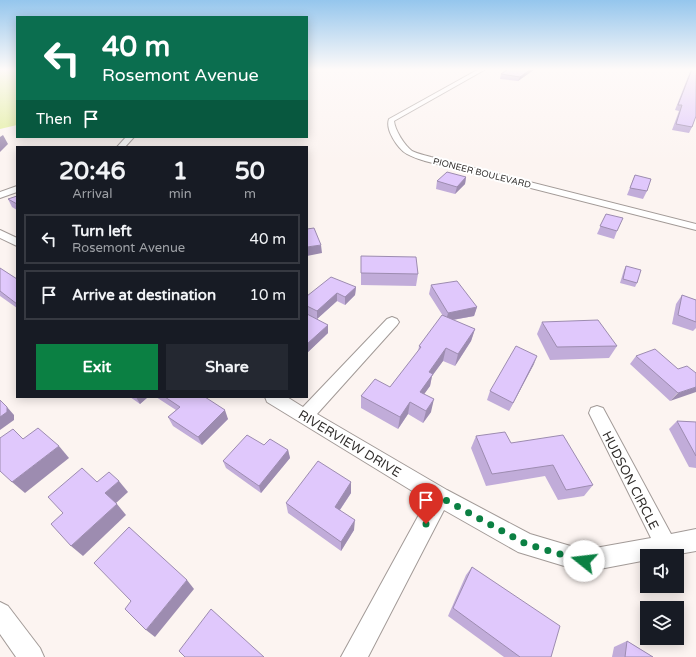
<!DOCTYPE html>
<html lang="en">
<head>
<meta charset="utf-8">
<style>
  :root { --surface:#171b24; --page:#242831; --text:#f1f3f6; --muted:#9ea1a6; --line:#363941; --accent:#0b8043 }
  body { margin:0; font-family:"Varela Round",sans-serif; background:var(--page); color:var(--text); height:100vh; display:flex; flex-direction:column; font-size:15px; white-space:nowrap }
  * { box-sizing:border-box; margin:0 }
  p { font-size:13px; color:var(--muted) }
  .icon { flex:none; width:22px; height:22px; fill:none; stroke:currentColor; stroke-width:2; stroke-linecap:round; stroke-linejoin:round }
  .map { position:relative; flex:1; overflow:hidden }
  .panel { position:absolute; left:16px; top:146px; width:292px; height:252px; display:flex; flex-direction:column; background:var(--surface); border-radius:0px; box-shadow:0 2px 10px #0003 }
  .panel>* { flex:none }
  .hud { position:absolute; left:16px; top:16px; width:292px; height:122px; border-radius:0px; box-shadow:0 2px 10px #0003; background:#0b6e4f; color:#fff; overflow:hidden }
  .controls { position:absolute; left:640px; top:549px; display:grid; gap:8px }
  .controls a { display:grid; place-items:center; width:44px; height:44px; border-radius:0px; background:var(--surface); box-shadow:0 2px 10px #0003; font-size:20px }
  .pin { position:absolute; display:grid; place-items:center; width:34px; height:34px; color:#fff; margin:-41px -17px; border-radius:50% 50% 50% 0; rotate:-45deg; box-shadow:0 0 4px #0007 }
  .pin .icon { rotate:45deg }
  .me { position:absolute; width:44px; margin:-22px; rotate:286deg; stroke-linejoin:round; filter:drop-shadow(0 0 3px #0008) }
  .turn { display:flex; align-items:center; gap:14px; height:84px; padding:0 20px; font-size:18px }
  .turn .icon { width:52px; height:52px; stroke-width:2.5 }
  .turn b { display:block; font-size:28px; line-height:34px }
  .then { display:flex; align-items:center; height:38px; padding:0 20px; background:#0003; gap:8px; font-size:15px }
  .eta { display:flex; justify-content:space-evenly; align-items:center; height:68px; text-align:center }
  .eta b { font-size:24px; font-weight:700; line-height:28px }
  .primary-button { display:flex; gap:8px; margin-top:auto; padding:8px 20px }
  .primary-button a { flex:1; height:46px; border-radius:0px; background:var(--accent); color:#fff; font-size:16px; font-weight:700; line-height:46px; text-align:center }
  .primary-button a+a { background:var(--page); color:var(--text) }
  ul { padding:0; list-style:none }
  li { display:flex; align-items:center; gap:12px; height:50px; margin:0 8px 6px; padding:0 12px; border:2px solid var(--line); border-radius:0px }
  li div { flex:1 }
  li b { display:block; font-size:15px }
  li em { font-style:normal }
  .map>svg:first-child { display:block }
  .green { fill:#e0ed99 }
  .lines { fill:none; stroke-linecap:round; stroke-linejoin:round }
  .street-casing { stroke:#a29a97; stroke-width:2 }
  .street { fill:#fff; fill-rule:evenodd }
  .wall { fill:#c1acd9 }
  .shaded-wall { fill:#9d8cb0 }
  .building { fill:#e0c8fc; stroke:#9d8cb0 }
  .route { stroke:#0b8043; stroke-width:7; stroke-dasharray:0 12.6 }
  .labels { text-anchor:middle; stroke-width:4; stroke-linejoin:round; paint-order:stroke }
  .far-street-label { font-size:9px; fill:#322f2d; stroke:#fff }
  .near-street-label { font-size:13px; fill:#322f2d; stroke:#fff }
</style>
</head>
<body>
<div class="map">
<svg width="696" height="657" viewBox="0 0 696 657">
  <rect width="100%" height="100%" fill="#fcf4f1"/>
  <path class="green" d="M 0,69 L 17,69 L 17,125 L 0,129 Z"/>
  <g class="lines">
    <g class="street-casing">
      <g id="street">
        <path d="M 479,69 L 486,69 L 394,121 C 395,130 404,145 412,151 C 418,154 425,155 431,157 L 696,224 L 696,230 L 425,161 C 419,159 412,157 407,154 C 397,148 385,129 389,119 Z"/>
        <path d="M 126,137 L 134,137 L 125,147 L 117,147 Z"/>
        <path d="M 17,186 L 17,192 L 0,198 L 0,192 Z"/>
        <path d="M 0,230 L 17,238 L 17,246 L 0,238 Z"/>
        <path d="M 392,317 L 397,319 L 399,322 L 397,325 L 317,414 L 447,490 L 530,534 L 584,550 L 651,538 L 589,413 L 591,408 L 597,406 L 603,408 L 671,534 L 696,529 L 696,551 L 668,556 L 647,556 L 647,560 L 584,572 L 518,552 L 444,510 L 368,657 L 341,657 L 427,500 L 267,402 L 265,397 L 287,397 L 303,407 L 387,319 Z"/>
        <path d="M 0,602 L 8,606 L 40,648 L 44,657 L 16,657 L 0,634 Z"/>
      </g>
    </g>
    <use href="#street" class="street"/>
  </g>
  <g class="wall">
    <path d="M 507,69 L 535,69 L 518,81 L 500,79 L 501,74 L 505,72 L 505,70 Z"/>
    <path d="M 691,69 L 696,69 L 692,127 L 689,133 L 672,130 L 679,111 L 675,110 Z"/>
    <path d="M 635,175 L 647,191 L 643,199 L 627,195 Z"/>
    <path d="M 466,177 L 465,184 L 455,194 L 436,189 L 437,181 Z"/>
    <path d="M 17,196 L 17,210 L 12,207 L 8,199 Z"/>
    <path d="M 606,214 L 617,231 L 614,239 L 597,234 Z"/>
    <path d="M 361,256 L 418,274 L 416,286 L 361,285 Z"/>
    <path d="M 626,266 L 637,283 L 635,287 L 620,283 L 624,270 Z"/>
    <path d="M 0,268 L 17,279 L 17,308 L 0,296 Z"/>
    <path d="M 431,285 L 477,307 L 474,316 L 453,320 L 475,329 L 471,341 L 455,366 L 443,361 L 432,376 L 430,386 L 424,394 L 431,412 L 423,423 L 408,414 L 398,429 L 361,408 L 361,396 L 390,387 L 418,352 L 419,346 L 443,316 L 429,294 Z"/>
    <path d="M 356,287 L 355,295 L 345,305 L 337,301 L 317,319 L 328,333 L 307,353 L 307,296 Z"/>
    <path d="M 682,295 L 696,300 L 696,328 L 693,331 L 672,324 L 676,304 Z"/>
    <path d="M 542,322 L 617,346 L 609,358 L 550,360 L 537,334 Z"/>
    <path d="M 636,356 L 678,369 L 696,373 L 670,401 L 630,364 Z"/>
    <path d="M 534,364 L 509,411 L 487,400 L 490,391 Z"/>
    <path d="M 130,397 L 148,397 L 140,404 Z"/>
    <path d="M 156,397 L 205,397 L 228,419 L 202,445 L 173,426 L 168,417 L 176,410 Z"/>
    <path d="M 677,421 L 696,422 L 696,468 L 689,467 L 669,429 Z"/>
    <path d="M 476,436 L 511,443 L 593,485 L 584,496 L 558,500 L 545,476 L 486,486 L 471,448 Z"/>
    <path d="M 264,445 L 288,450 L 290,458 L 261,493 L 226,468 L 223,461 Z"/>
    <path d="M 351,482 L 351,493 L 340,510 L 354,530 L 341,551 L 288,513 L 286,503 Z"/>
    <path d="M 472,567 L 551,657 L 504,657 L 448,616 L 466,575 Z"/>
    <path d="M 627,641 L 653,657 L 612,657 L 614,647 Z"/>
  </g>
  <g class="shaded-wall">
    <path d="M 531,69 L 535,69 L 518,81 L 520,77 Z"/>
    <path d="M 3,135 L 8,144 L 0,152 L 0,137 Z"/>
    <path d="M 466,177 L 465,184 L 455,194 L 457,187 Z"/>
    <path d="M 321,245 L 322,253 L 307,256 L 307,247 Z"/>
    <path d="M 356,287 L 355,295 L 345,305 L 345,297 Z"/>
    <path d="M 337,293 L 337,301 L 317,319 L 317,311 Z"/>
    <path d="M 477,307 L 474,316 L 446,321 L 448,313 Z"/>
    <path d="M 328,325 L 328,333 L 307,353 L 307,344 Z"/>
    <path d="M 475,329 L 471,341 L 455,366 L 458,354 Z"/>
    <path d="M 446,348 L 443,361 L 432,376 L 430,386 L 417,404 L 420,392 L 429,372 Z"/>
    <path d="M 537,356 L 534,364 L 509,411 L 513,403 Z"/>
    <path d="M 696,387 L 696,392 L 670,401 L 678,393 Z"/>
    <path d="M 136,397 L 148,397 L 140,404 Z"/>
    <path d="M 434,399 L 431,412 L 423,423 L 426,411 Z"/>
    <path d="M 410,402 L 408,414 L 398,429 L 400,417 Z"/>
    <path d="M 7,407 L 14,415 L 14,420 L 0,430 L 0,417 Z"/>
    <path d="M 225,410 L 228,419 L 202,445 L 198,437 Z"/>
    <path d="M 59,446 L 69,458 L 25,493 L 12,482 Z"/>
    <path d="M 288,450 L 290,458 L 261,493 L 259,486 Z"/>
    <path d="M 119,481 L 128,492 L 115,504 L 105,493 Z"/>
    <path d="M 351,482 L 351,493 L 335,517 L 335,507 Z"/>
    <path d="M 117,504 L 126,515 L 83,556 L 71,546 Z"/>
    <path d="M 355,520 L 354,530 L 341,551 L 341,542 Z"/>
    <path d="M 187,580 L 194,589 L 155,637 L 146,630 Z"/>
  </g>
  <g class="building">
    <path d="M 507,69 L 531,69 L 520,77 L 501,74 L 507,70 L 505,70 Z"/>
    <path d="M 692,69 L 696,69 L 696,116 L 692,127 L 676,124 L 682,105 L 678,105 Z"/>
    <path d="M 447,172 L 466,177 L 457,187 L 437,181 Z"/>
    <path d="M 635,175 L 651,179 L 647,191 L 630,188 Z"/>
    <path d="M 17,196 L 17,204 L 8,199 Z"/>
    <path d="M 606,214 L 623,218 L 617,231 L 600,226 Z"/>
    <path d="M 314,228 L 321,245 L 307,247 L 307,229 Z"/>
    <path d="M 361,256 L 416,257 L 418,274 L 361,273 Z"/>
    <path d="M 626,266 L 641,270 L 637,283 L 623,279 Z"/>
    <path d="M 0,268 L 17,279 L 17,304 L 0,291 Z"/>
    <path d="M 331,277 L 356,287 L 345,297 L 337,293 L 317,311 L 307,306 L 307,296 Z"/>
    <path d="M 457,281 L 477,307 L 448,313 L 431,285 Z"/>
    <path d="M 682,295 L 696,300 L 696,322 L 678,315 Z"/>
    <path d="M 307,314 L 328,325 L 307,344 Z"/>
    <path d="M 442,315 L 475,329 L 458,354 L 446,348 L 429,372 L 433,374 L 420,392 L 434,399 L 426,411 L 410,402 L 400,417 L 361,396 L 375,379 L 390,387 L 421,347 L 419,346 Z"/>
    <path d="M 598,320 L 617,346 L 557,347 L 542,322 Z"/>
    <path d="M 516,346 L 537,356 L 513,403 L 490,391 Z"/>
    <path d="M 655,349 L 678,369 L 687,366 L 696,373 L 696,387 L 678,393 L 636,356 Z"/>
    <path d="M 165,397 L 205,397 L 225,410 L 198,437 L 168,417 L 180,407 Z"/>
    <path d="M 0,400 L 7,407 L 7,412 L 0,417 Z"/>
    <path d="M 677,421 L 696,422 L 696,456 Z"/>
    <path d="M 38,428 L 59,446 L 12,482 L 0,471 L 0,438 L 13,429 L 23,439 Z"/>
    <path d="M 505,432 L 511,443 L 563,435 L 593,485 L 566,490 L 553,465 L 492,474 L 476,436 Z"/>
    <path d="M 247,435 L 264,445 L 270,439 L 288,450 L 259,486 L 223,461 Z"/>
    <path d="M 318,461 L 351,482 L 335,507 L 355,520 L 341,542 L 286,503 Z"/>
    <path d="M 82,468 L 97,482 L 109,472 L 119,481 L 105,493 L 117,504 L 71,546 L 51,524 L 63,513 L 48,497 Z"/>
    <path d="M 129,527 L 187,580 L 146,630 L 125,609 L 131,601 L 94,563 Z"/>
    <path d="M 472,567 L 560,626 L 551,657 L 520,657 L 453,608 Z"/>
    <path d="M 211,609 L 264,657 L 185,657 L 179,651 Z"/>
    <path d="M 627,641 L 653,657 L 625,657 Z"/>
  </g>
  <linearGradient id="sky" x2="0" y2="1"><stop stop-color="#95c6ed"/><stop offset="0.43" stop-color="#fefaf9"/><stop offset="1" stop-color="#fefaf9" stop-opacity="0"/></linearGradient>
  <rect width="696" height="161" fill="url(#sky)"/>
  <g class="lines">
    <path class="route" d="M 426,524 L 440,497 L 526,544 L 584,561"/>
  </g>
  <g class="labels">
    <g class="far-street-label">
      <text transform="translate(482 173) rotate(14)" y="3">PIONEER BOULEVARD</text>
    </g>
    <g class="near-street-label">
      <text transform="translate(350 443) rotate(31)" y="5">RIVERVIEW DRIVE</text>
      <text transform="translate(631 480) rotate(63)" y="5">HUDSON CIRCLE</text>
    </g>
  </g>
</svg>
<div class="controls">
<a><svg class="icon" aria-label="sound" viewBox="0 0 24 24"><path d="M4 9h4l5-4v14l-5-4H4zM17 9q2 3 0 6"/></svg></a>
<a><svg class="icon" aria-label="layers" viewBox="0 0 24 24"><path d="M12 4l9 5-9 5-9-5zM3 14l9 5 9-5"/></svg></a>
</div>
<div class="pin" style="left:426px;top:524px;background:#d93025"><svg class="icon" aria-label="arrive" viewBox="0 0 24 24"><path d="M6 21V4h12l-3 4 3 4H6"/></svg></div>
<svg class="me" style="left:584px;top:561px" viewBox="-20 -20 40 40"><circle r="19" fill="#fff"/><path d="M0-13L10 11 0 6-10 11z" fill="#0b8043"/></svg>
<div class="hud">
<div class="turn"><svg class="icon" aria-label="left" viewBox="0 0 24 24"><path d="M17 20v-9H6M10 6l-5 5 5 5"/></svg><div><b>40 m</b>Rosemont Avenue</div></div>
<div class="then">Then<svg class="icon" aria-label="arrive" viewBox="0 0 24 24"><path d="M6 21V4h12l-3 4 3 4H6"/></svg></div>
</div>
<section class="panel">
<div class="eta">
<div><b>20:46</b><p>Arrival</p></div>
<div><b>1</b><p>min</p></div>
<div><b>50</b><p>m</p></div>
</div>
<ul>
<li><svg class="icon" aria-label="left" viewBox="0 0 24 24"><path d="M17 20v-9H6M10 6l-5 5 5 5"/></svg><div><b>Turn left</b><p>Rosemont Avenue</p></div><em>40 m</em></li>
<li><svg class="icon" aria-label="arrive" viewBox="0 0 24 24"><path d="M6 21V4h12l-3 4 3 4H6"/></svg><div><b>Arrive at destination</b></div><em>10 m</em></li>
</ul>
<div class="primary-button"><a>Exit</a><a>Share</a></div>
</section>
</div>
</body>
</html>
